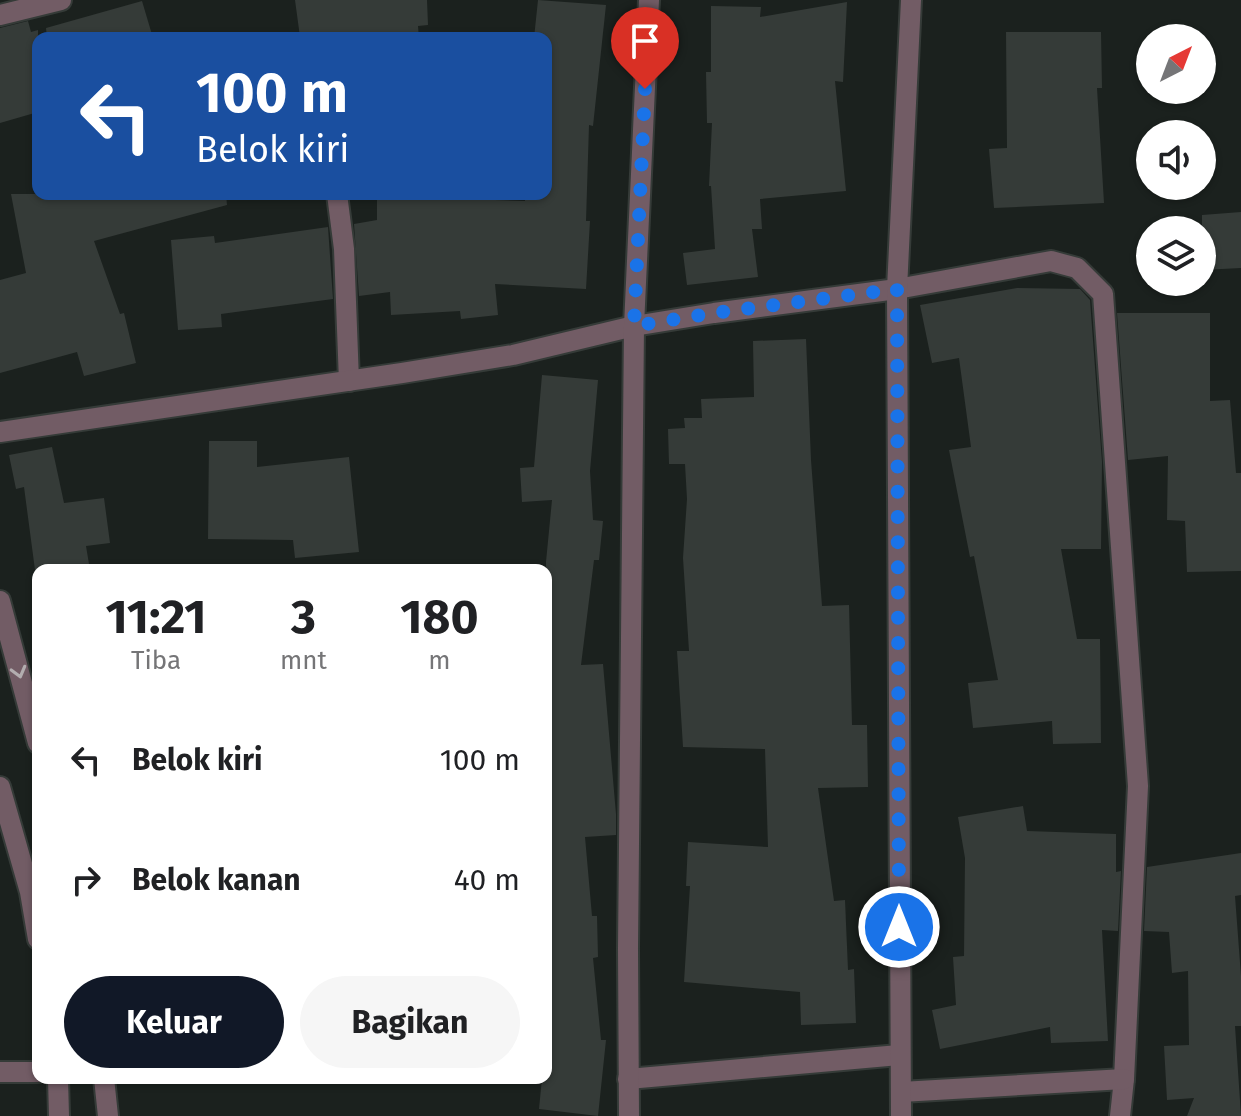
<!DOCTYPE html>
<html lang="id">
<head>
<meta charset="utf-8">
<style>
  :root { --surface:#fff; --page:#f6f6f6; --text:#202124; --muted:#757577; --accent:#111827 }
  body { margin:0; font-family:"Fira Sans",sans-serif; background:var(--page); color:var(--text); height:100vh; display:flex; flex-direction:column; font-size:30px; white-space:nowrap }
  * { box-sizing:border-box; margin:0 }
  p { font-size:26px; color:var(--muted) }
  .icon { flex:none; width:44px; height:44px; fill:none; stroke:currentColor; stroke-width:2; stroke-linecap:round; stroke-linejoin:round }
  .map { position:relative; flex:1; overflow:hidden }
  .side { position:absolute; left:32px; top:564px; width:520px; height:520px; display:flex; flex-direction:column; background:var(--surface); border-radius:16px; box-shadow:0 2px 6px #0004 }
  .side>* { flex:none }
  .hud { position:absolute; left:32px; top:32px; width:520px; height:168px; border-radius:16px; box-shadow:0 2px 6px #0004; background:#1a4fa0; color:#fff; overflow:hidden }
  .needle { width:52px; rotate:42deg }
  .buttons { position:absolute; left:1136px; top:24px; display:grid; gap:16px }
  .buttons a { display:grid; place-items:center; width:80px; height:80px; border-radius:50%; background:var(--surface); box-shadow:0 2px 6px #0004; font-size:40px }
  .pin { position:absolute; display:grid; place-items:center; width:68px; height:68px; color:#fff; margin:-82px -34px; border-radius:50% 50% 50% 0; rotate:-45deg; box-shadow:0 0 8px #0007 }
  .pin .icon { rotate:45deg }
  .me { position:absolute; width:88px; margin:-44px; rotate:0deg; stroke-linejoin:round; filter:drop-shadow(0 0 6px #0008) }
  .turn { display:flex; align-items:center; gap:28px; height:168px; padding:0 32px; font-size:36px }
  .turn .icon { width:104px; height:104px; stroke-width:2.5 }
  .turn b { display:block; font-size:56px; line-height:68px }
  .eta { display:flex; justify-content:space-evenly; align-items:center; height:136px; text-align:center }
  .eta b { font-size:48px; font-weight:700; line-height:56px }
  .cta { display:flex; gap:16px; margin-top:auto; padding:16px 32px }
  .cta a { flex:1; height:92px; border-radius:48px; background:var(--accent); color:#fff; font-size:32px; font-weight:700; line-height:92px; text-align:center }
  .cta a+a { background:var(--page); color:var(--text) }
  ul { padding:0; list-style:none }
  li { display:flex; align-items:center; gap:24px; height:120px; padding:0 32px }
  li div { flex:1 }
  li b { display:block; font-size:30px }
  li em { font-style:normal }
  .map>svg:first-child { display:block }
  .building { fill:#353b38 }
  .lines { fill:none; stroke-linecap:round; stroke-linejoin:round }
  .minor-casing { stroke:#353b38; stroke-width:24 }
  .minor { stroke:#725c65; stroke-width:20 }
  .oneway { stroke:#b2adaf }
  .route { stroke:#1a73e8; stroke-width:14; stroke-dasharray:0 25.2 }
</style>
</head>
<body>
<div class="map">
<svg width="1241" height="1116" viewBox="0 0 1241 1116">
  <rect width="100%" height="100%" fill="#1b211e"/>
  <g class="building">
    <path d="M 295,0 L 427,0 L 428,25 L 418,26 L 419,38 L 351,38 L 350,32 L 300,37 Z"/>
    <path d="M 538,0 L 606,5 L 593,126 L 589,125 L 586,221 L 590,221 L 586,289 L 495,284 L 498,315 L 461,319 L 460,311 L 391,315 L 390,292 L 359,296 L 354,224 L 377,220 L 377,194 L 433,194 L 433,198 L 525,201 L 525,194 L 546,194 L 546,38 L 534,38 Z"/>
    <path d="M 142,1 L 153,38 L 47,38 L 46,28 Z"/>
    <path d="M 847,2 L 843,82 L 835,81 L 846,191 L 760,199 L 762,229 L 752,229 L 758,277 L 687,285 L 683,253 L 715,249 L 711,186 L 709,186 L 712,123 L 707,123 L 706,72 L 711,72 L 711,6 L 761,7 L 760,17 Z"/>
    <path d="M 28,21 L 31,32 L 38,30 L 38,112 L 0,123 L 0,28 Z"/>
    <path d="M 1006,32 L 1101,32 L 1102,88 L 1097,88 L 1104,203 L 994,208 L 989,149 L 1007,148 Z"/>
    <path d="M 11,194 L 226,194 L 227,205 L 94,241 L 120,314 L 124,313 L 136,363 L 84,376 L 77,352 L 0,373 L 0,280 L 26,273 Z"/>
    <path d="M 1241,212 L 1241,268 L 1202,270 L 1202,215 Z"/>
    <path d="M 328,227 L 333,299 L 221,314 L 222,327 L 178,330 L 171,240 L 214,236 L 215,243 Z"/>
    <path d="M 1017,288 L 1080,289 L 1090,300 L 1102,462 L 1101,549 L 1061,549 L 1077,639 L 1100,639 L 1101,743 L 1053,744 L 1052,721 L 973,728 L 968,683 L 998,680 L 974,556 L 970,557 L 949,450 L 971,447 L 959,358 L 932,363 L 920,305 Z"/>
    <path d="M 1117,313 L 1210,313 L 1210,401 L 1230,400 L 1236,473 L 1241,473 L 1241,571 L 1187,572 L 1185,521 L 1167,520 L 1168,456 L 1128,460 Z"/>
    <path d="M 806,339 L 811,460 L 822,606 L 849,605 L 852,725 L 867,725 L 868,787 L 818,788 L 834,901 L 845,900 L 848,970 L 854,969 L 856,1023 L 801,1025 L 800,992 L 684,982 L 690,886 L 686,886 L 688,842 L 768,847 L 765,749 L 683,747 L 677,651 L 689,651 L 683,558 L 687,499 L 685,464 L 669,464 L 668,429 L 685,428 L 684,418 L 702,418 L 701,399 L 754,397 L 753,341 Z"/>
    <path d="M 542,375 L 598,380 L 590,471 L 593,520 L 603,521 L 599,560 L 594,560 L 581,665 L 603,664 L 616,814 L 616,835 L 585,837 L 592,916 L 597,916 L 598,957 L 593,958 L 601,1040 L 606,1040 L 598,1116 L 539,1109 L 542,1078 L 546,1078 L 548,1021 L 546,562 L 552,500 L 522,502 L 520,468 L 534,467 Z"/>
    <path d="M 209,441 L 257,441 L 257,467 L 349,457 L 359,552 L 295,558 L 293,540 L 208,539 Z"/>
    <path d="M 52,447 L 64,503 L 104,498 L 110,543 L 86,546 L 90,570 L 35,570 L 24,487 L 16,489 L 9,455 Z"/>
    <path d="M 1023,806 L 1027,831 L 1116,834 L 1116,872 L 1121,871 L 1118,931 L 1102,930 L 1108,1041 L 1051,1043 L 1050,1027 L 940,1049 L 932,1010 L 956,1005 L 953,957 L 964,956 L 965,858 L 958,817 Z"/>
    <path d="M 1241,853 L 1241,895 L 1235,896 L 1241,976 L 1241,1026 L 1235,1026 L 1241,1116 L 1187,1116 L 1194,1098 L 1167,1100 L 1164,1046 L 1189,1045 L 1188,971 L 1172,973 L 1169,932 L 1144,931 L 1147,867 Z"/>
  </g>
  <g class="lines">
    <g class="minor-casing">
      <g id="minor">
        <path d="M 0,15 L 61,0"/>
        <path d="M 337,194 L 344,249 L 349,381"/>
        <path d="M 0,432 L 402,373 L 513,355 L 634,326 L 714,313 L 897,289 L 1051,261 L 1077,268 L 1103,294 L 1138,786 L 1124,1079 L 1120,1116"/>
        <path d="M 0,601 L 38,743"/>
        <path d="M 0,787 L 30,892 L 38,939"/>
        <path d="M 0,1072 L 38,1072"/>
        <path d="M 58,1078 L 59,1116"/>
        <path d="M 104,1078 L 108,1116"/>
        <path d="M 628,1079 L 899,1055"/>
        <path d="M 901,1092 L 1124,1079"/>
        <path d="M 629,1116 L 628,949 L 634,326 L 649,0"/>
        <path d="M 901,1116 L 897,289 L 911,0"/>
      </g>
    </g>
    <use href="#minor" class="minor"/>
  </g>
  <defs><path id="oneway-chevron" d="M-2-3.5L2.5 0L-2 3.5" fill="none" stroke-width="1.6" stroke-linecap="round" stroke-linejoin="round" transform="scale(2)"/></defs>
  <use class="oneway" href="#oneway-chevron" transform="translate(19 672) rotate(75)"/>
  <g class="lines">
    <path class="route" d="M 645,89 L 634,326 L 714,313 L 897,289 L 899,927"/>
  </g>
</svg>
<div class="buttons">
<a><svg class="needle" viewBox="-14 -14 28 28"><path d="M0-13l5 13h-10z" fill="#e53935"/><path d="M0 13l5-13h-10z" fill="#757577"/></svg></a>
<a><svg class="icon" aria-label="sound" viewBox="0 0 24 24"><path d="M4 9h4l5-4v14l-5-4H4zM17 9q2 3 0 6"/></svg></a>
<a><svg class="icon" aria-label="layers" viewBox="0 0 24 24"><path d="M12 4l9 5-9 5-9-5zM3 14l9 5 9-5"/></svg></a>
</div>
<div class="pin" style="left:645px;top:89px;background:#d93025"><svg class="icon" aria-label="arrive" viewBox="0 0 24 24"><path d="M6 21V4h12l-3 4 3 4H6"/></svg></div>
<svg class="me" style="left:899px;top:927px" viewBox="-20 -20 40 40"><circle r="17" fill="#1a73e8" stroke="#fff" stroke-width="3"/><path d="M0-11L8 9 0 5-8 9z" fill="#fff"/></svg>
<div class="hud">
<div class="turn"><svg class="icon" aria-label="left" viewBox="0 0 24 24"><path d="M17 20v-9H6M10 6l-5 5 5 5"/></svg><div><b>100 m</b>Belok kiri</div></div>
</div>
<section class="side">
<div class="eta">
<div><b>11:21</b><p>Tiba</p></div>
<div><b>3</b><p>mnt</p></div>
<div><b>180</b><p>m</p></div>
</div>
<ul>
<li><svg class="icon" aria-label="left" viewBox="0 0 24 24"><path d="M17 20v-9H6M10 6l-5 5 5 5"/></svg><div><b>Belok kiri</b></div><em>100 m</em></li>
<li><svg class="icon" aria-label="right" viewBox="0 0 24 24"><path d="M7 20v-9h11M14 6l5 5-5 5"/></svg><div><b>Belok kanan</b></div><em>40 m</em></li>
</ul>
<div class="cta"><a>Keluar</a><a>Bagikan</a></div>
</section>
</div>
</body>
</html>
